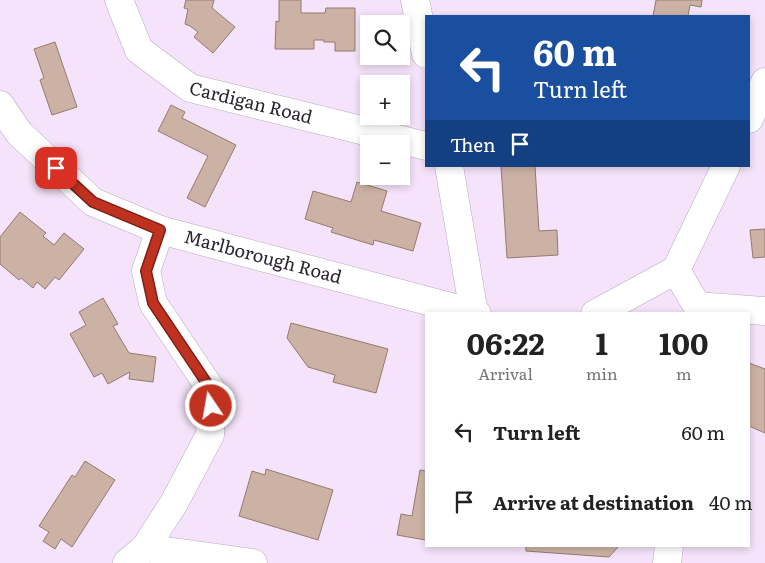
<!DOCTYPE html>
<html lang="en">
<head>
<meta charset="utf-8">
<style>
  :root { --surface:#fff; --page:#f6f6f6; --text:#222; --muted:#767676 }
  body { margin:0; font-family:Literata,serif; background:var(--page); color:var(--text); height:100vh; display:flex; flex-direction:column; font-size:19px; white-space:nowrap }
  * { box-sizing:border-box; margin:0 }
  p { font-size:16px; color:var(--muted) }
  .icon { flex:none; width:28px; height:28px; fill:none; stroke:currentColor; stroke-width:2; stroke-linecap:round; stroke-linejoin:round }
  .map { position:relative; flex:1; overflow:hidden }
  .sheet { position:absolute; left:425px; top:312px; width:325px; height:235px; display:flex; flex-direction:column; background:var(--surface); border-radius:0px; box-shadow:0 2px 8px #0003 }
  .sheet>* { flex:none }
  .guide { position:absolute; left:425px; top:15px; width:325px; height:152px; border-radius:0px; box-shadow:0 2px 8px #0003; background:#1a4fa0; color:#fff; overflow:hidden }
  .fabs { position:absolute; left:360px; top:15px; display:grid; gap:10px }
  .fabs a { display:grid; place-items:center; width:50px; height:50px; border-radius:0px; background:var(--surface); box-shadow:0 2px 8px #0003; font-size:25px }
  .pin { position:absolute; display:grid; place-items:center; width:42px; height:42px; color:#fff; margin:-21px; border-radius:10px; box-shadow:0 2px 8px #0006 }
  .me { position:absolute; width:55px; margin:-28px; rotate:348deg; stroke-linejoin:round; filter:drop-shadow(0 0 4px #0008) }
  .turn { display:flex; align-items:center; gap:18px; height:105px; padding:0 25px; font-size:22px }
  .turn .icon { width:65px; height:65px; stroke-width:2.5 }
  .turn b { display:block; font-size:35px; line-height:42px }
  .then { display:flex; align-items:center; height:48px; padding:0 25px; background:#0003; gap:10px; font-size:19px }
  .eta { display:flex; justify-content:space-evenly; align-items:center; height:85px; text-align:center }
  .eta b { font-size:30px; font-weight:700; line-height:35px }
  ul { padding:0; list-style:none }
  li { display:flex; align-items:center; gap:15px; height:70px; padding:0 25px }
  li div { flex:1 }
  li b { display:block; font-size:19px }
  li em { font-style:normal }
  .map>svg:first-child { display:block }
  .building { fill:#ccb2a4; stroke:#937b6e }
  .lines { fill:none; stroke-linecap:round; stroke-linejoin:round }
  .minor-casing { stroke:#baaabf; stroke-width:29 }
  .minor { stroke:#fff; stroke-width:28 }
  .route-casing { stroke:#7c2015; stroke-width:12 }
  .route { stroke:#bf3220; stroke-width:9 }
  .labels { text-anchor:middle; stroke-width:4.5; stroke-linejoin:round; paint-order:stroke }
  .street-label { font-size:18px; fill:#2b252d; stroke:#f4e3fa }
</style>
</head>
<body>
<div class="map">
<svg width="765" height="563" viewBox="0 0 765 563">
  <rect width="100%" height="100%" fill="#f4e3fa"/>
  <g class="building">
    <path d="M 186,0 L 214,0 L 212,8 L 235,27 L 213,53 L 194,37 L 198,32 L 190,26 L 185,24 L 188,9 L 184,8 Z"/>
    <path d="M 279,0 L 301,0 L 301,13 L 325,13 L 326,8 L 355,8 L 355,51 L 335,51 L 335,42 L 324,42 L 324,40 L 314,40 L 314,49 L 275,49 L 276,21 L 279,22 Z"/>
    <path d="M 656,0 L 702,0 L 701,7 L 690,5 L 688,16 L 653,16 Z"/>
    <path d="M 55,42 L 77,107 L 52,115 L 40,80 L 44,78 L 34,49 Z"/>
    <path d="M 171,105 L 185,112 L 182,118 L 236,145 L 205,207 L 187,198 L 208,156 L 158,131 Z"/>
    <path d="M 501,166 L 535,166 L 539,231 L 557,230 L 558,255 L 507,258 Z"/>
    <path d="M 357,182 L 387,191 L 381,211 L 421,223 L 413,251 L 374,240 L 373,245 L 331,232 L 333,228 L 305,219 L 313,191 L 351,202 Z"/>
    <path d="M 20,212 L 46,233 L 43,236 L 54,245 L 64,233 L 84,249 L 59,280 L 55,277 L 45,289 L 37,282 L 33,288 L 21,278 L 19,280 L 0,264 L 0,237 Z"/>
    <path d="M 765,229 L 765,257 L 753,258 L 750,230 Z"/>
    <path d="M 103,298 L 118,324 L 113,326 L 129,353 L 156,357 L 153,382 L 129,379 L 130,372 L 108,384 L 102,373 L 94,377 L 70,334 L 86,325 L 79,312 Z"/>
    <path d="M 291,323 L 388,349 L 376,393 L 333,382 L 335,375 L 308,367 L 287,338 Z"/>
    <path d="M 749,363 L 765,369 L 765,433 L 749,426 Z"/>
    <path d="M 85,461 L 115,480 L 72,547 L 61,539 L 55,549 L 43,541 L 49,532 L 39,526 L 72,475 L 75,477 Z"/>
    <path d="M 266,469 L 333,490 L 318,540 L 239,516 L 252,471 L 265,475 Z"/>
    <path d="M 420,470 L 426,471 L 426,540 L 397,535 L 401,514 L 412,516 Z"/>
    <path d="M 526,546 L 619,546 L 609,557 L 526,551 Z"/>
  </g>
  <g class="lines">
    <g class="minor-casing">
      <g id="minor">
        <path id="s1" d="M 119,0 L 139,50 L 190,88 L 426,146"/>
        <path d="M 415,0 L 426,54"/>
        <path id="s2" d="M 0,105 L 19,133 L 93,202 L 160,230 L 477,314"/>
        <path d="M 749,119 L 765,82"/>
        <path d="M 449,166 L 474,313"/>
        <path d="M 676,270 L 726,166"/>
        <path d="M 595,314 L 676,270 L 697,306 L 765,311"/>
        <path d="M 145,548 L 253,563"/>
        <path d="M 127,563 L 145,548 L 174,503 L 210,435 L 212,391 L 153,303 L 146,271 L 160,230"/>
        <path d="M 667,563 L 669,546"/>
      </g>
    </g>
    <use href="#minor" class="minor"/>
  </g>
  <g class="lines">
    <g class="route-casing">
      <path id="route" d="M 56,168 L 93,202 L 160,230 L 146,271 L 153,303 L 212,391 L 211,406"/>
    </g>
    <use href="#route" class="route"/>
  </g>
  <g class="labels">
    <g class="street-label">
      <text dy="6" stroke="none"><textPath href="#s1" startOffset="180">Cardigan Road</textPath></text>
      <text dy="6" stroke="none"><textPath href="#s2" startOffset="314">Marlborough Road</textPath></text>
    </g>
  </g>
</svg>
<div class="fabs">
<a><svg class="icon" aria-label="search" viewBox="0 0 24 24"><circle cx="10" cy="10" r="6"/><path d="M15 15l6 6"/></svg></a>
<a>+</a>
<a>−</a>
</div>
<div class="pin" style="left:56px;top:168px;background:#d93025"><svg class="icon" aria-label="arrive" viewBox="0 0 24 24"><path d="M6 21V4h12l-3 4 3 4H6"/></svg></div>
<svg class="me" style="left:211px;top:406px" viewBox="-20 -20 40 40"><circle r="17" fill="#bf3220" stroke="#fff" stroke-width="3"/><path d="M0-11L8 9 0 5-8 9z" fill="#fff"/></svg>
<div class="guide">
<div class="turn"><svg class="icon" aria-label="left" viewBox="0 0 24 24"><path d="M17 20v-9H6M10 6l-5 5 5 5"/></svg><div><b>60 m</b>Turn left</div></div>
<div class="then">Then<svg class="icon" aria-label="arrive" viewBox="0 0 24 24"><path d="M6 21V4h12l-3 4 3 4H6"/></svg></div>
</div>
<section class="sheet">
<div class="eta">
<div><b>06:22</b><p>Arrival</p></div>
<div><b>1</b><p>min</p></div>
<div><b>100</b><p>m</p></div>
</div>
<ul>
<li><svg class="icon" aria-label="left" viewBox="0 0 24 24"><path d="M17 20v-9H6M10 6l-5 5 5 5"/></svg><div><b>Turn left</b></div><em>60 m</em></li>
<li><svg class="icon" aria-label="arrive" viewBox="0 0 24 24"><path d="M6 21V4h12l-3 4 3 4H6"/></svg><div><b>Arrive at destination</b></div><em>40 m</em></li>
</ul>
</section>
</div>
</body>
</html>
